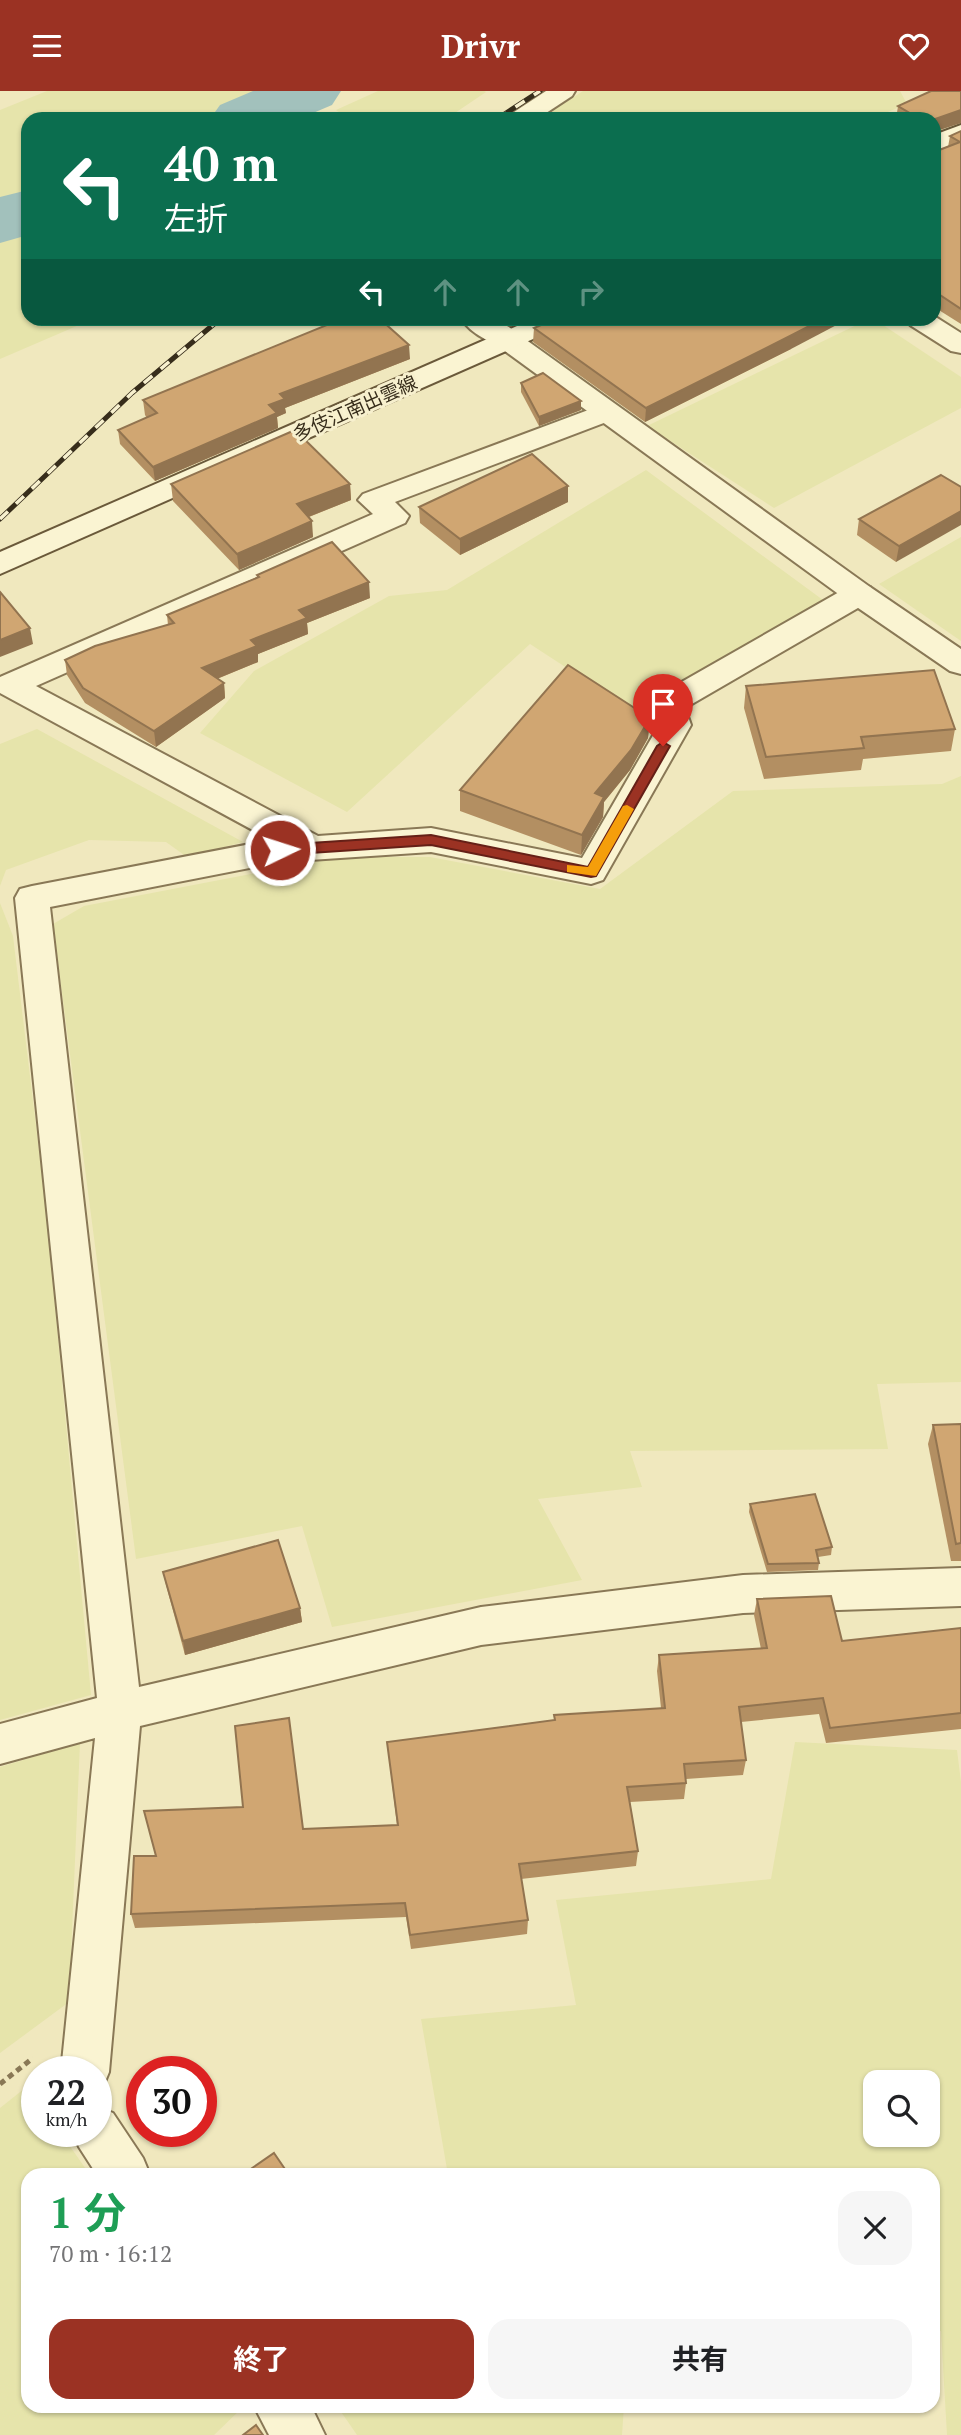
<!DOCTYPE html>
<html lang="ja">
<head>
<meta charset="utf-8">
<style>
  :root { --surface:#fff; --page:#f6f6f6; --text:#202124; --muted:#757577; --accent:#9b3223 }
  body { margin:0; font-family:"PT Serif","Noto Sans JP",serif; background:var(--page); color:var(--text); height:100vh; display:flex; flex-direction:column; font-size:26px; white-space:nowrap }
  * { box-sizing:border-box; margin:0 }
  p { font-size:23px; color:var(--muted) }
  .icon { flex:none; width:38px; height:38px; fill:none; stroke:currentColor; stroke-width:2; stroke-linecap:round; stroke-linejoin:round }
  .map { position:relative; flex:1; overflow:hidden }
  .sheet { position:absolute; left:21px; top:2077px; width:919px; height:245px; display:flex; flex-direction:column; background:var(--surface); border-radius:21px; box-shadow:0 2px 5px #0004 }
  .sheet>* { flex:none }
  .top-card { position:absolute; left:21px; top:21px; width:920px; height:214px; border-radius:21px; box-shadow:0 2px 5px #0004; background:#0b6e4f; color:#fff; overflow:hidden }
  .controls { position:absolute; left:863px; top:1979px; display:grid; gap:14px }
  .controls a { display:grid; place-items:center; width:77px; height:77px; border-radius:14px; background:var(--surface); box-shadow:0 2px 5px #0004; font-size:35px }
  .speed { position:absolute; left:21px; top:1965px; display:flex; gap:14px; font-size:35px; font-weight:700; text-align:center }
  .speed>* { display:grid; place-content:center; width:91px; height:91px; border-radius:50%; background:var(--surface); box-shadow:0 2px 5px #0004; line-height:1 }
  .speed small { font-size:18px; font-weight:400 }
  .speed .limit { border:10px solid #d22; background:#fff; color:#111 }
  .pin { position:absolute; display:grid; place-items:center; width:60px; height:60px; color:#fff; margin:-72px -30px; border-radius:50% 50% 50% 0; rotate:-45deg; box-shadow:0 0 7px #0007 }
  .pin .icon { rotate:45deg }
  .me { position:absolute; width:77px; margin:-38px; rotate:86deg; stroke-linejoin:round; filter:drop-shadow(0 0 5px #0008) }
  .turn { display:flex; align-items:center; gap:24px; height:147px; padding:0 28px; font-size:32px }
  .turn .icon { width:91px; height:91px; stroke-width:2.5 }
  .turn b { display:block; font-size:49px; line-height:60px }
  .lanes { display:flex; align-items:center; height:66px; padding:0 28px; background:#0003; justify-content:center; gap:35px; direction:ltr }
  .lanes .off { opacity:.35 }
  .round { display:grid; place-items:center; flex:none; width:74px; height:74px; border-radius:21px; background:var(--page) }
  .overview { display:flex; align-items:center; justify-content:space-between; height:119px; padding:0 28px }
  h1 { font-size:42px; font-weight:700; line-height:52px; color:#1e9e55 }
  .primary-button { display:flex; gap:14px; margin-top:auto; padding:14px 28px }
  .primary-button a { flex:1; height:80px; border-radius:21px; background:var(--accent); color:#fff; font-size:28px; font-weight:700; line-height:80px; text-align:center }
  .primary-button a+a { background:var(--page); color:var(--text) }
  header { display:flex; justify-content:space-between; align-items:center; height:91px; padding:0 28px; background:var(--accent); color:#fff; font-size:32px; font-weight:700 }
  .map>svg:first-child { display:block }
  .farmland { fill:#e6e4ab; fill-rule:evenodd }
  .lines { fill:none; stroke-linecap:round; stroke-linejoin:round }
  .river { fill:#a2c1bc; fill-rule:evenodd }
  .minor-casing { stroke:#897856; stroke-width:4 }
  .tertiary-casing { stroke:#897856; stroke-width:4 }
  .secondary-casing { stroke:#6a593a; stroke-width:4 }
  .path { stroke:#897856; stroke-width:5; stroke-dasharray:6 4.5; stroke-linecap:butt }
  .minor { fill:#faf4d2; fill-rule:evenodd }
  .tertiary { fill:#faf4d2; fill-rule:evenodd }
  .secondary { fill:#faf4d2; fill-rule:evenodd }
  .rail-casing { stroke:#372d1b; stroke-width:5 }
  .rail { stroke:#f7f0ce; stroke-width:3.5; stroke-dasharray:11; stroke-linecap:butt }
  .wall { fill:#b38f62 }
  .shaded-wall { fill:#927450 }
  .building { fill:#d0a672; stroke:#927450; stroke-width:2 }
  .route { fill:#9b3223; stroke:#652017; stroke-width:2 }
  .slow { fill:#f59e0b }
  .labels { text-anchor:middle; stroke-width:6; stroke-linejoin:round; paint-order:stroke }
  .far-street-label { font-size:19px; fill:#372d1b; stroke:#f7f0ce }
</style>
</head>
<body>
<header><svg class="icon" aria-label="menu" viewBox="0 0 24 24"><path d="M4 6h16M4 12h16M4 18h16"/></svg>Drivr<svg class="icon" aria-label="heart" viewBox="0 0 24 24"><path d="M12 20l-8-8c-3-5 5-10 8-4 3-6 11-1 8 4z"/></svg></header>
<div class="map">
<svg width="961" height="2344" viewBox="0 0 961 2344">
  <rect width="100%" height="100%" fill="#f0e8be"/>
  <g class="farmland">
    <path d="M 47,0 L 275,0 L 207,28 L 28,28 L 28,103 L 0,114 L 0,19 Z"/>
    <path d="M 378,0 L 484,0 L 486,1 L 446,28 L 349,28 L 336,19 Z"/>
    <path d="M 583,0 L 900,0 L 907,13 L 871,28 L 561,28 L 548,23 Z"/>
    <path d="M 28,131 L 28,228 L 93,228 L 0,268 L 0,143 Z"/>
    <path d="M 869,228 L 874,228 L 961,286 L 961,317 L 774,417 L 647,335 Z"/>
    <path d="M 646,379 L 823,509 L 636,622 L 530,553 L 347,721 L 200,642 L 254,580 L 389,505 L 447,499 Z"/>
    <path d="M 961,446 L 961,550 L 879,493 Z"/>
    <path d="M 37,638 L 243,751 L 187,766 L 166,751 L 89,749 L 6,779 L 0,795 L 0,653 Z"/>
    <path d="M 961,685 L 961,1291 L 877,1293 L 888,1358 L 630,1360 L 642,1396 L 538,1408 L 582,1489 L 332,1536 L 302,1435 L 136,1468 L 53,833 L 84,815 L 339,766 L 430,766 L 600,798 L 733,700 L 942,693 Z"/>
    <path d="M 0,812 L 13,845 L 46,1117 L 91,1604 L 0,1629 Z"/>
    <path d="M 795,1651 L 957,1659 L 961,1691 L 961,2344 L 947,2344 L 941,2240 L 933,2240 L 933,2084 L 448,2084 L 421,1928 L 576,1914 L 556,1809 L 771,1788 ZM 875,1992 L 928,1992 L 928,2044 L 875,2044 Z"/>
    <path d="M 80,1652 L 69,1911 L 0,1962 L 0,1676 Z"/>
    <path d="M 29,1994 L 37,2005 L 37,2040 L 60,2041 L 90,2084 L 28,2084 L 28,2315 L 244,2315 L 214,2344 L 0,2344 L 0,2017 Z"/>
    <path d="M 337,2315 L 624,2315 L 622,2344 L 357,2344 Z"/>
  </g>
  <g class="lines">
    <g class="river">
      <path d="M 253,0 L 341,0 L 332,14 L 299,28 L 210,28 L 220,14 Z"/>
      <path d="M 28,99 L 28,144 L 0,152 L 0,106 Z"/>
    </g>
    <g class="minor-casing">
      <g id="minor">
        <path d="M 546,0 L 575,0 L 572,5 L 537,28 L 507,28 L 511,23 Z"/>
        <path d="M 934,225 L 961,242 L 961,262 L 951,260 L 910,234 L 906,228 L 934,228 Z"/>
        <path d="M 462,228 C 485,228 507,227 522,249 L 518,255 C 500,259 470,243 462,228 Z"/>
        <path d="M 607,312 L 617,315 L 621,321 L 617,327 L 395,411 L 409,425 L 405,432 L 36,595 L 318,745 L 431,737 L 582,767 L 659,634 L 652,613 L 657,605 L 848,496 L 859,493 L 870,496 L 874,503 L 870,510 L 685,617 L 691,634 L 603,789 L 591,793 L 431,761 L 280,771 L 50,816 L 139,1596 L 481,1516 L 743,1484 L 961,1477 L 961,1515 L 743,1522 L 481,1554 L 140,1635 L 109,1981 L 102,1998 L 96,2000 L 96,1981 L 61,1981 L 95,1647 L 0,1673 L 0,1633 L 97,1607 L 15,807 L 20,798 L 32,795 L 271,749 L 0,602 L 0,586 L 373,423 L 358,409 L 363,403 Z"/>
        <path d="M 96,2015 L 113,2022 L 143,2067 L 150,2084 L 97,2084 L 79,2056 L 72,2040 L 96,2040 Z"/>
        <path d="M 254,2315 L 311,2315 L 325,2344 L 269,2344 Z"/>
      </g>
    </g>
    <g class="tertiary-casing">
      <path id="tertiary" d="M 508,241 L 518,243 L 870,496 L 961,558 L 961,583 L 950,580 L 848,510 L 498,255 L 494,249 L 498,243 Z"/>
    </g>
    <g class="secondary-casing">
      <g id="secondary">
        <path d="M 961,34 L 961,51 L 934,62 L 934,44 Z"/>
        <path d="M 533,228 L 569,228 L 565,234 L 0,483 L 0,461 Z"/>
      </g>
    </g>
    <path class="path" d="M 0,1993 L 33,1967"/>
    <use href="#minor" class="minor"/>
    <use href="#tertiary" class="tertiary"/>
    <use href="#secondary" class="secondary"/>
    <g class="rail-casing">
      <g id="rail">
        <path d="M 497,28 L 540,0"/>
        <path d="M 0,428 L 132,302 L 220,228"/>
      </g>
    </g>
    <use href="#rail" class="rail"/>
  </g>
  <g class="wall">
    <path d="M 898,15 L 934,28 L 896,28 Z"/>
    <path d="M 961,40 L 961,233 L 934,216 L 934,61 L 948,56 L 950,45 Z"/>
    <path d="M 320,228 L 380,228 L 410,268 L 285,317 L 286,322 L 277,326 L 278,337 L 155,390 L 120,353 L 118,339 L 147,327 L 145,324 L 143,309 L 323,236 Z"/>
    <path d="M 493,228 L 528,228 L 511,235 Z"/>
    <path d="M 534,237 L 791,258 L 645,331 L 533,251 Z"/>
    <path d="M 521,292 L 581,319 L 539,335 L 521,301 Z"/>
    <path d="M 171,393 L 350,393 L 351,409 L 309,426 L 313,446 L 239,479 L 173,410 Z"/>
    <path d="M 568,395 L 568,411 L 460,464 L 420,432 L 419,416 Z"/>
    <path d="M 961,396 L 896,471 L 857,444 L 859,428 Z"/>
    <path d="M 257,484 L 370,507 L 307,532 L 308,543 L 258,563 L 258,571 L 217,588 L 224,592 L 225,607 L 156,656 L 85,612 L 67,584 L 65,569 L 168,534 L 167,524 L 257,486 Z"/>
    <path d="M 746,595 L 955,638 L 951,660 L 863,668 L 861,679 L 764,688 L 744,617 Z"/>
    <path d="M 650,627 L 648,647 L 630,679 L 604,711 L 603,726 L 581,764 L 460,720 L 460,699 Z"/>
    <path d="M 961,1333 L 961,1470 L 951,1470 L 928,1353 L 933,1334 Z"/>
    <path d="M 750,1413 L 832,1456 L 831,1464 L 818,1466 L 819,1472 L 818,1479 L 767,1481 L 749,1421 Z"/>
    <path d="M 163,1481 L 300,1517 L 302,1531 L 185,1564 L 166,1494 Z"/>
    <path d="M 757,1508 L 842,1550 L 961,1537 L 961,1638 L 826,1652 L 819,1623 L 741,1631 L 746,1669 L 743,1684 L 686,1688 L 686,1692 L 684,1708 L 630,1711 L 638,1760 L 636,1775 L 521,1788 L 528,1829 L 527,1843 L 411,1858 L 406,1826 L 135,1837 L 131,1823 L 156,1765 L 303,1738 L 397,1734 L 387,1651 L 554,1629 L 554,1624 L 661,1617 L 657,1580 L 659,1564 L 761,1558 L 754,1524 Z"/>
  </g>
  <g class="shaded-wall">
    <path d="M 961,19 L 961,32 L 934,41 L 935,28 Z"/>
    <path d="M 511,228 L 528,228 L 511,235 Z"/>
    <path d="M 823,228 L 848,228 L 791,258 L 645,331 L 646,317 Z"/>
    <path d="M 409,254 L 410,268 L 285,317 L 286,322 L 277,326 L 278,337 L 155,390 L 153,376 L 269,314 L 280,303 Z"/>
    <path d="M 581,310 L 581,319 L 539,335 L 539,326 Z"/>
    <path d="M 350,393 L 351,409 L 298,430 L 297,413 Z"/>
    <path d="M 568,395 L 568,411 L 460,464 L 460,448 Z"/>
    <path d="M 961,420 L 961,434 L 896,471 L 899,455 Z"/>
    <path d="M 312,430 L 313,446 L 239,479 L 237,463 Z"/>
    <path d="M 369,491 L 370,507 L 307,532 L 308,543 L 258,563 L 258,571 L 204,593 L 202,577 L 251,549 L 299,519 Z"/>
    <path d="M 30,537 L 33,553 L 0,566 L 0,549 Z"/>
    <path d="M 224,592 L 225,607 L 156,656 L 154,640 Z"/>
    <path d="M 650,627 L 648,647 L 630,679 L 604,711 L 603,726 L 581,764 L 582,744 L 595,702 Z"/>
    <path d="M 300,1517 L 302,1531 L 185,1564 L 183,1550 Z"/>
  </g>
  <g class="building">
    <path d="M 931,0 L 961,0 L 961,19 L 935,28 L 934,31 L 934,28 L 920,28 L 898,15 Z"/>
    <path d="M 961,40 L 961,218 L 934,200 L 934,61 L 960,51 L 950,45 Z"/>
    <path d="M 325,228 L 380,228 L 409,254 L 280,303 L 285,308 L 269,314 L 277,322 L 153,376 L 118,339 L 157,322 L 143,309 L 327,234 Z"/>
    <path d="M 555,228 L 823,228 L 792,244 L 646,317 L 534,237 Z"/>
    <path d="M 543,282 L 581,310 L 539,326 L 521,292 Z"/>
    <path d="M 295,339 L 350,393 L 297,413 L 312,430 L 237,463 L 171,393 Z"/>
    <path d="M 532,363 L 568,395 L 460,448 L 419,416 Z"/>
    <path d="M 941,384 L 961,396 L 961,420 L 899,455 L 859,428 Z"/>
    <path d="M 332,451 L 369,491 L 299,519 L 307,527 L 251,549 L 257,555 L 202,577 L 224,592 L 154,640 L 83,597 L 65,569 L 95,555 L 174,532 L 167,524 L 259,486 L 257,484 Z"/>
    <path d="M 0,501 L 30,537 L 0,549 Z"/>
    <path d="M 568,574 L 650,627 L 631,659 L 595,702 L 604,706 L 582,744 L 460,699 Z"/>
    <path d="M 934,579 L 955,638 L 861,646 L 864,657 L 766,666 L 746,595 Z"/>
    <path d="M 961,1333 L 961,1452 L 956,1453 L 933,1334 Z"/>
    <path d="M 815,1403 L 832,1456 L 816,1459 L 819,1472 L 768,1473 L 750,1413 Z"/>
    <path d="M 278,1449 L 300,1517 L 183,1550 L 163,1481 Z"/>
    <path d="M 831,1505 L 842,1550 L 961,1537 L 961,1622 L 830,1637 L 823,1607 L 739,1616 L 746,1669 L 684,1673 L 686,1692 L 627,1696 L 638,1760 L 519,1773 L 528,1829 L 410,1844 L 405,1812 L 131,1823 L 134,1765 L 156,1765 L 144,1720 L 243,1716 L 235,1635 L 289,1627 L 303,1738 L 398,1734 L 387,1651 L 555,1629 L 554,1624 L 665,1617 L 659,1564 L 767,1557 L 757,1508 Z"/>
    <path d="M 274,2062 L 289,2084 L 242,2084 Z"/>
    <path d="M 256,2334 L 263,2344 L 243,2344 Z"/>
  </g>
  <path class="route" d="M 663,651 L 670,655 L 596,785 L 591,786 L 431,754 L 280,764 L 273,759 L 280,754 L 431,744 L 588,776 L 657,655 Z"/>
  <path class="slow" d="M 627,714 L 634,718 L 596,785 L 567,781 L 567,774 L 588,776 L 623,715 Z"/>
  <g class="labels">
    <g class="far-street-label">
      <text transform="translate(355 317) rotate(-24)" y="7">多伎江南出雲線</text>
    </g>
  </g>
</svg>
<div class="controls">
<a><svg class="icon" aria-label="search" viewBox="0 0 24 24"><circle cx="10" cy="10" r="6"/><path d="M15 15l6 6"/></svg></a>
</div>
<div class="speed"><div>22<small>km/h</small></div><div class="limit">30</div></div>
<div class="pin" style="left:663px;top:655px;background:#d93025"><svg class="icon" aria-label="arrive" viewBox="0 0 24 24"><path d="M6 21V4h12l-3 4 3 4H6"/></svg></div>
<svg class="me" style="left:280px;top:759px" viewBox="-20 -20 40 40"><circle r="17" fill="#9b3223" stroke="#fff" stroke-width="3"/><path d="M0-11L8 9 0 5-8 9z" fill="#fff"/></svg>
<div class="top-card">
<div class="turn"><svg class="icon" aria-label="left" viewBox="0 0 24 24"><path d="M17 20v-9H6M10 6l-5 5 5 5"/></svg><div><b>40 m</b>左折</div></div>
<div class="lanes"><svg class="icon" aria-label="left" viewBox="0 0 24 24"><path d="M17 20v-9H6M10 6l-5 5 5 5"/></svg><svg class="icon off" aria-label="ahead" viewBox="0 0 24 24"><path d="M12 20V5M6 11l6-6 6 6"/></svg><svg class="icon off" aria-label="ahead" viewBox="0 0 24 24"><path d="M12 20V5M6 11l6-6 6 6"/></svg><svg class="icon off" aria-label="right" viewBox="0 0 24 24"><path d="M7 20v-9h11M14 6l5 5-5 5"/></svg></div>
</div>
<section class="sheet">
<div class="overview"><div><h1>1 分</h1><p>70 m · 16:12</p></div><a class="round"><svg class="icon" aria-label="close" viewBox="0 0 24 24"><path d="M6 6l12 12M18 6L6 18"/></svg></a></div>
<div class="primary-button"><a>終了</a><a>共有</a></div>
</section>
</div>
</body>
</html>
